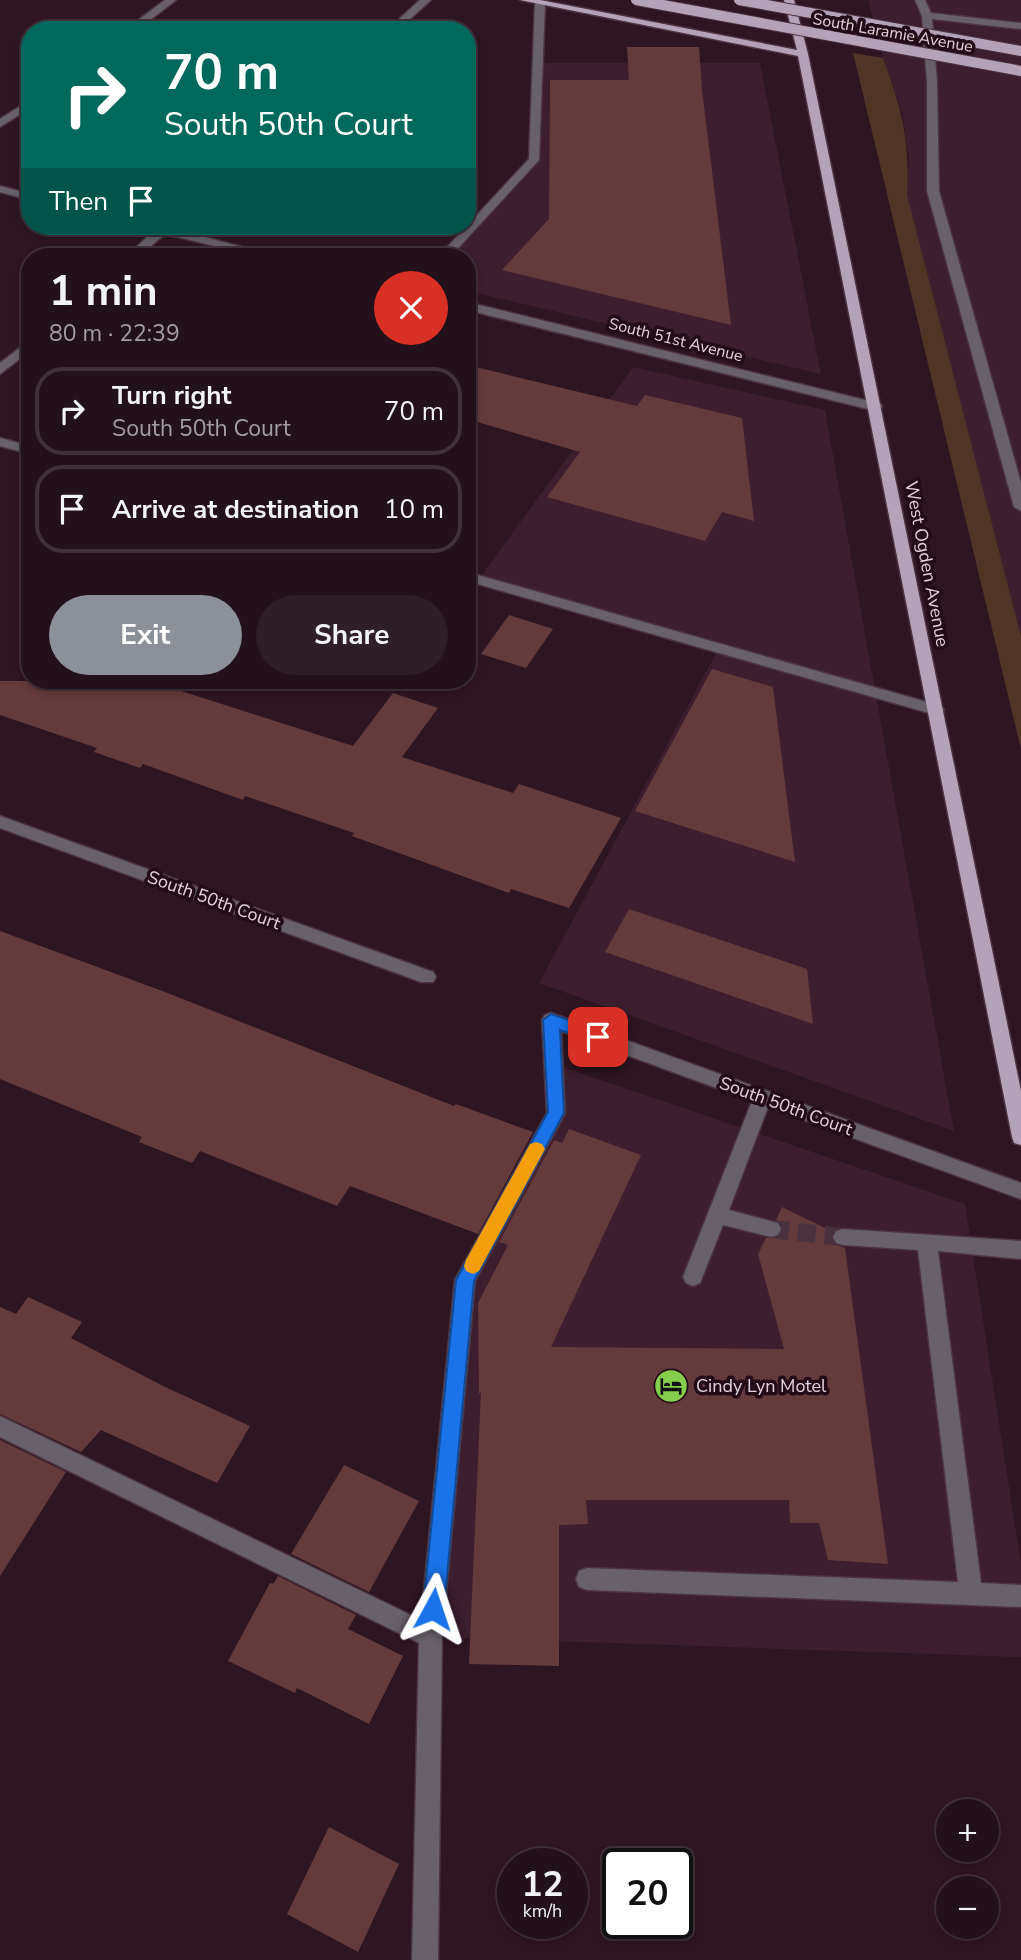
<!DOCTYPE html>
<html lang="en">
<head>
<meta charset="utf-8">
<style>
  :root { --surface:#22101a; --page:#2e1e27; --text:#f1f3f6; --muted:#a29da2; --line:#3f3039; --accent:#8c9099 }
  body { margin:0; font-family:"Nunito Sans",sans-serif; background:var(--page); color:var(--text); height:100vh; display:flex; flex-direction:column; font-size:26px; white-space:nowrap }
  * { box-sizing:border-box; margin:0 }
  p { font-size:23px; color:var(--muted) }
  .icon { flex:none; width:38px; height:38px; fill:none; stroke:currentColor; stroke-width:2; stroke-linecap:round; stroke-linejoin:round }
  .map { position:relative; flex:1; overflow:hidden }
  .sheet { position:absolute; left:21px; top:248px; width:455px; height:441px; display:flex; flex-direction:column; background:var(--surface); border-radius:28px; box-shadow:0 4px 10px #0003,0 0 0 2px var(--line) }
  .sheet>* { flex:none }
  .hud { position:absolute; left:21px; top:21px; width:455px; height:214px; border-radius:28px; box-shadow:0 4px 10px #0003,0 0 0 2px var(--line); background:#00695c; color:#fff; overflow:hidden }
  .tools { position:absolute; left:936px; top:1799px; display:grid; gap:14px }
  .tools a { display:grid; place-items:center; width:63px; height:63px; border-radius:50%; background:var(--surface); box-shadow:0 4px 10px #0003,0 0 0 2px var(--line); font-size:35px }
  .speed { position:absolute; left:497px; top:1848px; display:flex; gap:14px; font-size:35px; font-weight:700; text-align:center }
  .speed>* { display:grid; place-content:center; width:91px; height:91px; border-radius:50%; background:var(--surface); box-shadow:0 4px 10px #0003,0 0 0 2px var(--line); line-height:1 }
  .speed small { font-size:18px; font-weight:400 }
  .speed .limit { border:4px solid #111; border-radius:10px; background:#fff; color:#111 }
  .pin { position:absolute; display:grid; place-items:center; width:60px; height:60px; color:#fff; margin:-30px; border-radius:14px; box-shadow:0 4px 10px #0006 }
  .me { position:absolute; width:77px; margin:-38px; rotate:5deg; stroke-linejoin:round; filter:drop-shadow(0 0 5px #0008) }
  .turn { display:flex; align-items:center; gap:24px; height:147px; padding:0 28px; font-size:32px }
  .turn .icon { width:91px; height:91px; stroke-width:2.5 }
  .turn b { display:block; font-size:49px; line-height:60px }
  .then { display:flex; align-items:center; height:66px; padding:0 28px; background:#0003; gap:14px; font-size:26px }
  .round { display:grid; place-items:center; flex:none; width:74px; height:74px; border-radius:37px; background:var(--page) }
  .summary { display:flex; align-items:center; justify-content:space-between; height:119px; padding:0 28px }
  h1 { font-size:42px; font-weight:700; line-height:52px }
  .cta { display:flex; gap:14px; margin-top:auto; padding:14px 28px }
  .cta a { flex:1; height:80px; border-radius:42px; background:var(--accent); color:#fff; font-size:28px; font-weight:700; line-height:80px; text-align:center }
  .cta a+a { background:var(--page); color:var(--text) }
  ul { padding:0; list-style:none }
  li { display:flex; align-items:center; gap:21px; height:88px; margin:0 14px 10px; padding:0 14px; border:4px solid var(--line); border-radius:28px }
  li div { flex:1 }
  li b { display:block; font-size:26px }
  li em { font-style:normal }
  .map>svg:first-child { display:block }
  .built { fill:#3c1e2e }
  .green { fill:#503426 }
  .building { fill:#643b3c }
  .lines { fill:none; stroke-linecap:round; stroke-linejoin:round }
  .minor-tunnel { stroke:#49313d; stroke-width:18; stroke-dasharray:18 9; stroke-linecap:butt }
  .minor-casing { stroke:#4b333f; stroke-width:3 }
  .major-casing { stroke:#4b333f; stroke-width:3 }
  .minor { fill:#68606a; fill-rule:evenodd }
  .major { fill:#b4a2b8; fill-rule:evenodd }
  .major-bridge-casing { stroke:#4b333f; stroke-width:12; stroke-linecap:butt }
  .major-bridge { stroke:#b4a2b8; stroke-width:10 }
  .route { fill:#1a73e8; stroke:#114b97; stroke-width:2 }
  .slow { fill:#f59e0b }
  .labels { text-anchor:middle; stroke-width:7; stroke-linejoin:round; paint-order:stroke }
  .far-street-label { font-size:16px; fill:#e3d1d9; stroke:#230c18 }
  .street-label { font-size:18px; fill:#e3d1d9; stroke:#230c18 }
  .poi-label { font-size:18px; fill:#e3d1d9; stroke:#230c18; text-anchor:start }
</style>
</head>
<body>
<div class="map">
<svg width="1021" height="1960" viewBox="0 0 1021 1960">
  <rect width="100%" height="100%" fill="#2e1522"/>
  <g class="built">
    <path d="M 868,0 L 1021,0 L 1021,636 L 906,195 L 909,159 L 902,112 L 883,58 Z"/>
    <path d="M 537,63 L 760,63 L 821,374 L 467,291 L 467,257 L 444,257 L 534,160 Z"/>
    <path d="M 633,367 L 825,410 L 954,1131 L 539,983 L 719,648 L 479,579 Z"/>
    <path d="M 554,1064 L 965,1204 L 1021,1564 L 1021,1657 L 431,1637 L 465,1280 L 556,1113 Z"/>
  </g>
  <path class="green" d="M 853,53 L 883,58 C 902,111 910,138 907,195 L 1021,636 L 1021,749 Z"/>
  <g class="building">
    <path d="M 627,47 L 699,47 L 702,90 L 731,325 L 502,270 L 549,219 L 550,80 L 629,80 Z"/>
    <path d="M 467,365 L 637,406 L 645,395 L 742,418 L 754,521 L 722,512 L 705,541 L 547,497 L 580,452 L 467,419 Z"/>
    <path d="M 509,615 L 553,629 L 526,668 L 481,654 Z"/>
    <path d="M 712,669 L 773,687 L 795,862 L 635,811 Z"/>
    <path d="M 0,681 L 150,681 L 353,746 L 393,693 L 438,708 L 402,757 L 513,793 L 519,784 L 621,818 L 569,908 L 511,889 L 509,893 L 352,836 L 354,833 L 245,796 L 243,800 L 143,764 L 140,768 L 94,752 L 97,748 L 0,715 Z"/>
    <path d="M 629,909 L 807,969 L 813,1024 L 605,952 Z"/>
    <path d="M 0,931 L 165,992 L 454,1106 L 456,1104 L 533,1132 L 478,1234 L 350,1186 L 337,1206 L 200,1151 L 192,1163 L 139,1142 L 142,1137 L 0,1079 Z"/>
    <path d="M 569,1129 L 641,1155 L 551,1347 L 784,1349 L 758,1254 L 766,1238 L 780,1236 L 783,1228 L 776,1220 L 782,1207 L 833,1232 L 831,1238 L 834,1244 L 845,1248 L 888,1564 L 828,1560 L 819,1523 L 790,1523 L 789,1500 L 586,1500 L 588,1524 L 559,1525 L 559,1666 L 469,1664 L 481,1391 L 479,1394 L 478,1303 L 508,1245 L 499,1242 L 554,1140 L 562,1143 Z"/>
    <path d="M 28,1297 L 82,1322 L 71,1338 L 163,1386 L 250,1426 L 217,1483 L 101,1430 L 81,1452 L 0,1414 L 0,1307 L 16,1314 Z"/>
    <path d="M 0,1440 L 66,1472 L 0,1576 Z"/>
    <path d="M 344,1465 L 419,1501 L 369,1592 L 291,1554 Z"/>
    <path d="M 278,1576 L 356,1615 L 348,1629 L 403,1656 L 369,1724 L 297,1688 L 295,1693 L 228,1661 L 270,1583 L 273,1584 Z"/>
    <path d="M 329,1827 L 399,1864 L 358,1952 L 287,1914 Z"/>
  </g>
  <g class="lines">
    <path class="minor-tunnel" d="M 771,1229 L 843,1237"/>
    <g class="minor-casing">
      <g id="minor">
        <path d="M 165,0 L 176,0 L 137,30 L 125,30 Z"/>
        <path d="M 420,0 L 431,0 L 398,30 L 387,30 Z"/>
        <path d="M 540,0 L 545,3 L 539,160 L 450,257 L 438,257 L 529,159 L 535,3 Z"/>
        <path d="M 915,0 L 925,0 L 931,13 L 1021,23 L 1021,29 L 932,19 L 937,82 L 939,191 L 1021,483 L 1021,511 L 1014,507 L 927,191 L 927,82 L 922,16 Z"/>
        <path d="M 30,100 L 30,108 L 0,127 L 0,119 Z"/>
        <path d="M 0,186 L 30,194 L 30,200 L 0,192 Z"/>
        <path d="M 141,226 L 173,226 L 171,228 L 279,257 L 260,257 L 165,234 L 138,257 L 125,257 L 154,231 Z"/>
        <path d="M 467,302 L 881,404 L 882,407 L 876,411 L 467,310 Z"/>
        <path d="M 30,340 L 30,351 L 0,374 L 0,363 Z"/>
        <path d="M 0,438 L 30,446 L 30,454 L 0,446 Z"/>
        <path d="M 467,572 L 941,706 L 944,710 L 936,715 L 467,581 Z"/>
        <path d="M 0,816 L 433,972 L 436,977 L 433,982 L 421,982 L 0,828 Z"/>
        <path d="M 551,1013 L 1021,1183 L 1021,1199 L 768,1107 L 729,1210 L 778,1223 L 781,1229 L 778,1235 L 771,1237 L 723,1225 L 700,1283 L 693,1286 L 686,1283 L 683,1277 L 752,1101 L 561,1031 L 565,1113 L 475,1281 L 442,1637 L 438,1960 L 412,1960 L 419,1643 L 0,1437 L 0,1416 L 421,1620 L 455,1280 L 547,1113 L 542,1020 L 545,1015 Z"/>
        <path d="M 843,1229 L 1021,1241 L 1021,1259 L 938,1251 L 981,1583 L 1021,1585 L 1021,1607 L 587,1590 L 579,1587 L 576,1579 L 579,1571 L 587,1568 L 958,1582 L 918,1250 L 843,1245 L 836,1243 L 833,1237 L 836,1231 Z"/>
      </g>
    </g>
    <g class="major-casing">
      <path id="major" d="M 520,0 L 540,0 L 797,50 L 784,0 L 794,0 L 808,54 L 1021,1091 L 1021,1145 L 1014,1143 L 1012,1137 L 798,56 Z"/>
    </g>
    <use href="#minor" class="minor"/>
    <use href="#major" class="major"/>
    <g class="major-bridge-casing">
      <g id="major-bridge">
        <path d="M 636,0 L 1021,71"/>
        <path d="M 739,0 L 1021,51"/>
      </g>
    </g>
    <use href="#major-bridge" class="major-bridge"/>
  </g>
  <path class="route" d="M 551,1014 L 604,1032 L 606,1037 L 604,1042 L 598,1044 L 560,1030 L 564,1113 L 474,1281 L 444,1609 L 441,1617 L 433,1620 L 426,1617 L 423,1609 L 456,1280 L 548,1112 L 543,1020 Z"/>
  <path class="slow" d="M 536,1142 L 542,1144 L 545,1149 L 479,1271 L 473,1274 L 466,1271 L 464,1266 L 466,1260 L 530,1144 Z"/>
  <defs>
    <g id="hotel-disc" transform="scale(1.75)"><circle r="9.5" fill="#85cf4c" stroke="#230c18"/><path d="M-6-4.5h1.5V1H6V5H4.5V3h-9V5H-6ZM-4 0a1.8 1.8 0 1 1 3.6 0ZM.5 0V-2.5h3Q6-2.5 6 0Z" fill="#111"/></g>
  </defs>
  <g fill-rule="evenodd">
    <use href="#hotel-disc" x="671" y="1386"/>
  </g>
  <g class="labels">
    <g class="far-street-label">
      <text transform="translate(893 32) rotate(10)" y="6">South Laramie Avenue</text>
      <text transform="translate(676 339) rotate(14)" y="6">South 51st Avenue</text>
    </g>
    <g class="street-label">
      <text transform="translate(927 564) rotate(79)" y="6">West Ogden Avenue</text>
      <text transform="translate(214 900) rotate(20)" y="6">South 50th Court</text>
      <text transform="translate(786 1106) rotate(20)" y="6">South 50th Court</text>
    </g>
    <g class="poi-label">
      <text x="696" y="1392">Cindy Lyn Motel</text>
    </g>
  </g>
</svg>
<div class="tools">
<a>+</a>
<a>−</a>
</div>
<div class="speed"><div>12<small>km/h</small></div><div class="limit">20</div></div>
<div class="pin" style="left:598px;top:1037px;background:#d93025"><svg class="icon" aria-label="arrive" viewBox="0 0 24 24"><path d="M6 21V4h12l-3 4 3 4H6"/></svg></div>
<svg class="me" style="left:433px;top:1609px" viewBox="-20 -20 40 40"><path d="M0-17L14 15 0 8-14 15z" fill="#1a73e8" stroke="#fff" stroke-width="4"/></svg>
<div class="hud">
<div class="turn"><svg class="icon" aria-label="right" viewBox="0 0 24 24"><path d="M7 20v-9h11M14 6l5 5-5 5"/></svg><div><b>70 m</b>South 50th Court</div></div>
<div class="then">Then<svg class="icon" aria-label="arrive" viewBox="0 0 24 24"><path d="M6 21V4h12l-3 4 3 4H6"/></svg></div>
</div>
<section class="sheet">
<div class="summary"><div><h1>1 min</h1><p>80 m · 22:39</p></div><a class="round" style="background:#d93025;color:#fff"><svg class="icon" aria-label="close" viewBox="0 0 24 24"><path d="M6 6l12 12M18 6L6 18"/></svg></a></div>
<ul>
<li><svg class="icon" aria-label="right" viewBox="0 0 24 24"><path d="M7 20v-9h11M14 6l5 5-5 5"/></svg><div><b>Turn right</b><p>South 50th Court</p></div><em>70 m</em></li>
<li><svg class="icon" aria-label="arrive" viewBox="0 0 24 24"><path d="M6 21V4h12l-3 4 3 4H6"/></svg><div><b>Arrive at destination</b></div><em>10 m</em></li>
</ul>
<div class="cta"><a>Exit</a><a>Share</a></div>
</section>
</div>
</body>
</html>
